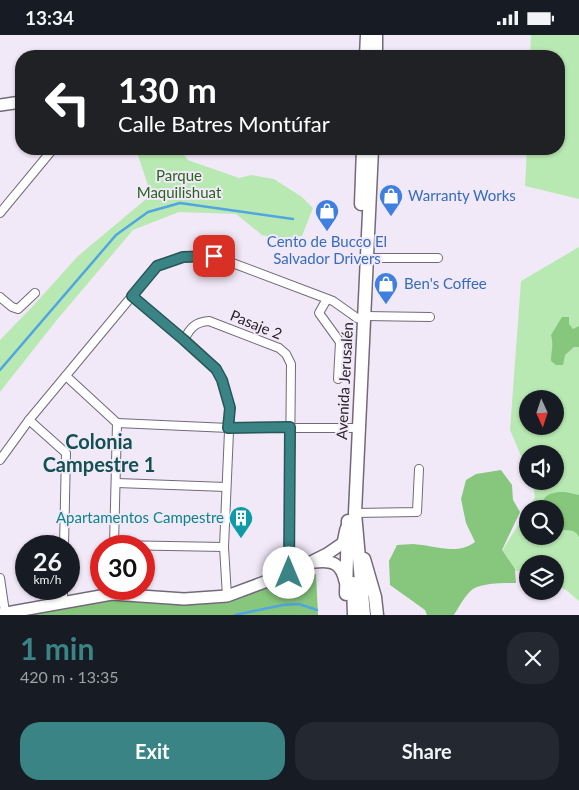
<!DOCTYPE html>
<html lang="en">
<head>
<meta charset="utf-8">
<style>
  :root { --surface:#171b24; --page:#242831; --text:#f1f3f6; --muted:#9ea1a6; --accent:#3b8485 }
  body { margin:0; font-family:Lato,sans-serif; background:var(--page); color:var(--text); height:100vh; display:flex; flex-direction:column; font-size:19px; white-space:nowrap }
  * { box-sizing:border-box; margin:0 }
  p { font-size:16px; color:var(--muted) }
  .icon { flex:none; width:28px; height:28px; fill:none; stroke:currentColor; stroke-width:2; stroke-linecap:round; stroke-linejoin:round }
  .map { position:relative; height:580px; overflow:hidden }
  .panel { display:flex; flex-direction:column; background:var(--surface); flex:1 }
  .panel>* { flex:none }
  .top-card { position:absolute; left:15px; top:15px; width:550px; height:105px; border-radius:20px; box-shadow:0 1px 4px #0004; background:#202124; color:#fff; overflow:hidden }
  .needle { width:32px; rotate:177deg }
  .fabs { position:absolute; left:519px; top:355px; display:grid; gap:10px }
  .fabs a { display:grid; place-items:center; width:45px; height:45px; border-radius:50%; background:var(--surface); box-shadow:0 1px 4px #0004; font-size:25px }
  .speed { position:absolute; left:15px; top:500px; display:flex; gap:10px; font-size:25px; font-weight:700; text-align:center }
  .speed>* { display:grid; place-content:center; width:65px; height:65px; border-radius:50%; background:var(--surface); box-shadow:0 1px 4px #0004; line-height:1 }
  .speed small { font-size:12px; font-weight:400 }
  .speed .limit { border:8px solid #d22; background:#fff; color:#111 }
  .pin { position:absolute; display:grid; place-items:center; width:42px; height:42px; color:#fff; margin:-21px; border-radius:10px; box-shadow:0 2px 8px #0006 }
  .me { position:absolute; width:55px; margin:-28px; rotate:0deg; stroke-linejoin:round; filter:drop-shadow(0 0 4px #0008) }
  .turn { display:flex; align-items:center; gap:18px; height:105px; padding:0 20px; font-size:22px }
  .turn .icon { width:65px; height:65px; stroke-width:2.5 }
  .turn b { display:block; font-size:35px; line-height:42px }
  .round { display:grid; place-items:center; flex:none; width:52px; height:52px; border-radius:20px; background:var(--page) }
  .summary { display:flex; align-items:center; justify-content:space-between; height:85px; padding:0 20px }
  h1 { font-size:30px; font-weight:700; line-height:38px; color:var(--accent) }
  .button { display:flex; gap:10px; margin-top:auto; padding:10px 20px }
  .button a { flex:1; height:58px; border-radius:20px; background:var(--accent); color:#fff; font-size:20px; font-weight:700; line-height:58px; text-align:center }
  .button a+a { background:var(--page); color:var(--text) }
  .status { display:flex; justify-content:space-between; align-items:center; height:35px; padding:0 25px; background:var(--surface); direction:ltr }
  .status svg { height:14px; fill:currentColor }
  .map>svg:first-child { display:block }
  .green { fill:#b9e9b2; fill-rule:evenodd }
  .forest { fill:#87c77d }
  .lines { fill:none; stroke-linecap:round; stroke-linejoin:round }
  .stream { stroke:#50a5e2; stroke-width:2.5 }
  .street-casing { stroke:#726a78; stroke-width:10 }
  .secondary-casing { stroke:#726a78; stroke-width:14 }
  .primary-casing { stroke:#726a78; stroke-width:15 }
  .street { stroke:#fff; stroke-width:8 }
  .secondary { stroke:#fff; stroke-width:11 }
  .primary { stroke:#fff; stroke-width:12 }
  .route-casing { stroke:#265656; stroke-width:12 }
  .route { stroke:#3b8485; stroke-width:9 }
  .labels { text-anchor:middle; stroke-width:4; stroke-linejoin:round; paint-order:stroke }
  .park-label { font-size:15px; fill:#28651f; stroke:#f2e9f8 }
  .shop-label { font-size:15px; fill:#366cbe; stroke:#f2e9f8; text-anchor:start }
  .street-label { font-size:15px; fill:#29262b; stroke:#f2e9f8 }
  .culture-label { font-size:15px; fill:#0d838f; stroke:#f2e9f8; text-anchor:end }
  .district-label { font-size:20px; font-weight:bold; fill:#125051; stroke:#f2e9f8 }
</style>
</head>
<body>
<div class="status"><b>13:34</b><svg viewBox="0 0 49 12"><path d="M0 12V9h3v3zM5 12V6h3v6zM10 12V3h3v9zM15 12V0h3v12zM26 1h20v11H26zM47 4h2v5h-2z"/></svg></div>
<div class="map">
<svg width="579" height="580" viewBox="0 0 579 580">
  <rect width="100%" height="100%" fill="#f2e9f8"/>
  <g class="green">
    <path d="M 531,0 L 579,0 L 579,164 L 525,151 L 527,114 L 559,114 L 559,21 L 530,21 Z"/>
    <path d="M 136,114 L 180,114 L 188,125 L 239,143 L 251,140 L 274,144 L 302,162 L 313,173 L 302,201 L 275,203 L 262,200 L 236,179 L 179,177 L 133,195 L 56,286 L 0,357 L 0,305 L 32,272 L 78,221 L 151,160 Z"/>
    <path d="M 579,212 L 579,566 L 566,555 L 555,550 L 555,529 L 528,529 L 527,539 L 494,529 L 528,474 L 528,501 L 555,501 L 555,474 L 528,474 L 535,462 L 532,446 L 555,446 L 555,419 L 528,419 L 527,435 L 510,395 L 521,246 ZM 528,364 L 555,364 L 555,391 L 528,391 Z"/>
  </g>
  <g class="forest">
    <path d="M 562,282 L 569,282 L 569,289 L 573,294 L 579,291 L 579,312 L 574,312 L 565,320 L 563,330 L 556,330 L 551,326 C 551,315 554,312 551,300 Z"/>
    <path d="M 501,435 L 512,450 L 513,465 L 520,477 L 502,515 L 515,534 L 516,548 C 504,548 482,548 473,554 C 465,560 459,572 454,580 L 427,580 L 425,575 L 390,550 L 389,526 L 397,510 C 402,510 408,509 413,509 C 433,510 457,521 475,507 L 466,488 L 461,464 L 466,445 L 476,439 Z"/>
    <path d="M 565,457 L 579,460 L 579,502 C 575,492 563,497 555,494 L 555,474 L 540,474 C 543,459 551,457 565,457 Z"/>
    <path d="M 316,539 L 318,580 L 24,580 L 108,565 L 186,569 L 225,568 L 301,541 Z"/>
  </g>
  <g class="lines">
    <g class="stream">
      <path d="M 0,335 L 116,200 L 148,177 L 180,168 L 293,184"/>
      <path d="M 235,580 L 283,570 L 299,569 L 317,575"/>
    </g>
    <g class="street-casing">
      <g id="street">
        <path d="M 0,178 L 53,114"/>
        <path d="M 367,223 L 438,223"/>
        <path d="M 132,261 L 184,305 L 216,334 L 222,345 L 230,373 L 224,512 L 227,561"/>
        <path d="M 0,262 L 12,272 L 18,274 L 35,258"/>
        <path d="M 327,264 L 319,278 L 340,307 L 338,344"/>
        <path d="M 365,281 L 430,282"/>
        <path d="M 184,305 C 190,293 195,287 209,286 L 279,313 L 286,319 L 291,329 L 289,538"/>
        <path d="M 66,341 L 117,388 L 114,511"/>
        <path d="M 29,385 L 66,418 L 64,511"/>
        <path d="M 117,388 L 229,393 L 352,393"/>
        <path d="M 0,425 L 29,385 L 157,231 L 183,222 L 214,221 L 333,266 L 357,283"/>
        <path d="M 117,448 L 226,452"/>
        <path d="M 355,478 L 417,477 L 419,434"/>
        <path d="M 114,510 L 224,512"/>
        <path d="M 0,543 L 5,577"/>
        <path d="M 63,567 L 63,554"/>
      </g>
    </g>
    <g class="secondary-casing">
      <g id="secondary">
        <path d="M 0,70 L 21,67"/>
        <path d="M 315,527 C 332,525 341,528 345,546"/>
        <path d="M 0,579 L 112,559 L 184,564 L 227,561 L 289,538 L 327,519 L 343,508 L 346,494"/>
      </g>
    </g>
    <g class="primary-casing">
      <g id="primary">
        <path d="M 366,21 L 367,0"/>
        <path d="M 376,21 L 376,0"/>
        <path d="M 361,169 L 363,114"/>
        <path d="M 364,524 L 375,562 L 377,580"/>
        <path d="M 353,548 L 354,580"/>
        <path d="M 346,559 L 348,486"/>
        <path d="M 364,580 L 355,478 L 372,114"/>
      </g>
    </g>
    <use href="#street" class="street"/>
    <use href="#secondary" class="secondary"/>
    <use href="#primary" class="primary"/>
  </g>
  <g class="lines">
    <g class="route-casing">
      <path id="route" d="M 214,221 L 183,222 L 157,231 L 132,261 L 184,305 L 216,334 L 222,345 L 230,373 L 228,393 L 290,392 L 289,538"/>
    </g>
    <use href="#route" class="route"/>
  </g>
  <defs>
    <g id="shop-pin" transform="scale(1.25)"><path d="M0 17L-7.5 6A9.5 9.5 0 1 1 7.5 6Z" fill="#3f7fe0" stroke="#f2e9f8"/><path d="M-5-2.5h2.3a2.7 3.5 0 0 1 5.4 0H5L5.5 6h-11ZM-1.5-2.5h3a1.5 2.3 0 0 0-3 0Z" fill="#fff"/></g>
    <g id="building-pin" transform="scale(1.25)"><path d="M0 17L-7.5 6A9.5 9.5 0 1 1 7.5 6Z" fill="#0f9aa8" stroke="#f2e9f8"/><path d="M-4-6H4V6H1V3H-1V6H-4ZM-2.5-4.3h1.7v1.8h-1.7ZM.8-4.3h1.7v1.8H.8ZM-2.5-1h1.7V.8h-1.7ZM.8-1h1.7V.8H.8Z" fill="#fff"/></g>
  </defs>
  <g fill-rule="evenodd">
    <use href="#shop-pin" x="391" y="161"/>
    <use href="#shop-pin" x="327" y="176"/>
    <use href="#shop-pin" x="386" y="249"/>
    <use href="#building-pin" x="241" y="483"/>
  </g>
  <g class="labels">
    <g class="park-label">
      <text x="179" y="146">Parque<tspan x="179" dy="17">Maquilishuat</tspan></text>
    </g>
    <g class="shop-label">
      <text x="408" y="166">Warranty Works</text>
      <text x="327" y="212" text-anchor="middle">Cento de Bucco El<tspan x="327" dy="17">Salvador Drivers</tspan></text>
      <text x="404" y="254">Ben's Coffee</text>
    </g>
    <g class="street-label">
      <text transform="translate(256 290) rotate(22)" y="5">Pasaje 2</text>
      <text transform="translate(345 346) rotate(-87)" y="5">Avenida Jerusalén</text>
    </g>
    <g class="culture-label">
      <text x="224" y="488">Apartamentos Campestre</text>
    </g>
    <g class="district-label">
      <text x="99" y="414">Colonia<tspan x="99" dy="23">Campestre 1</tspan></text>
    </g>
  </g>
</svg>
<div class="fabs">
<a><svg class="needle" viewBox="-14 -14 28 28"><path d="M0-13l5 13h-10z" fill="#e53935"/><path d="M0 13l5-13h-10z" fill="#9ea1a6"/></svg></a>
<a><svg class="icon" aria-label="sound" viewBox="0 0 24 24"><path d="M4 9h4l5-4v14l-5-4H4zM17 9q2 3 0 6"/></svg></a>
<a><svg class="icon" aria-label="search" viewBox="0 0 24 24"><circle cx="10" cy="10" r="6"/><path d="M15 15l6 6"/></svg></a>
<a><svg class="icon" aria-label="layers" viewBox="0 0 24 24"><path d="M12 4l9 5-9 5-9-5zM3 14l9 5 9-5"/></svg></a>
</div>
<div class="speed"><div>26<small>km/h</small></div><div class="limit">30</div></div>
<div class="pin" style="left:214px;top:221px;background:#d93025"><svg class="icon" aria-label="arrive" viewBox="0 0 24 24"><path d="M6 21V4h12l-3 4 3 4H6"/></svg></div>
<svg class="me" style="left:289px;top:538px" viewBox="-20 -20 40 40"><circle r="19" fill="#fff"/><path d="M0-13L10 11 0 6-10 11z" fill="#3b8485"/></svg>
<div class="top-card">
<div class="turn"><svg class="icon" aria-label="left" viewBox="0 0 24 24"><path d="M17 20v-9H6M10 6l-5 5 5 5"/></svg><div><b>130 m</b>Calle Batres Montúfar</div></div>
</div>
</div>
<section class="panel">
<div class="summary"><div><h1>1 min</h1><p>420 m · 13:35</p></div><a class="round"><svg class="icon" aria-label="close" viewBox="0 0 24 24"><path d="M6 6l12 12M18 6L6 18"/></svg></a></div>
<div class="button"><a>Exit</a><a>Share</a></div>
</section>
</body>
</html>
